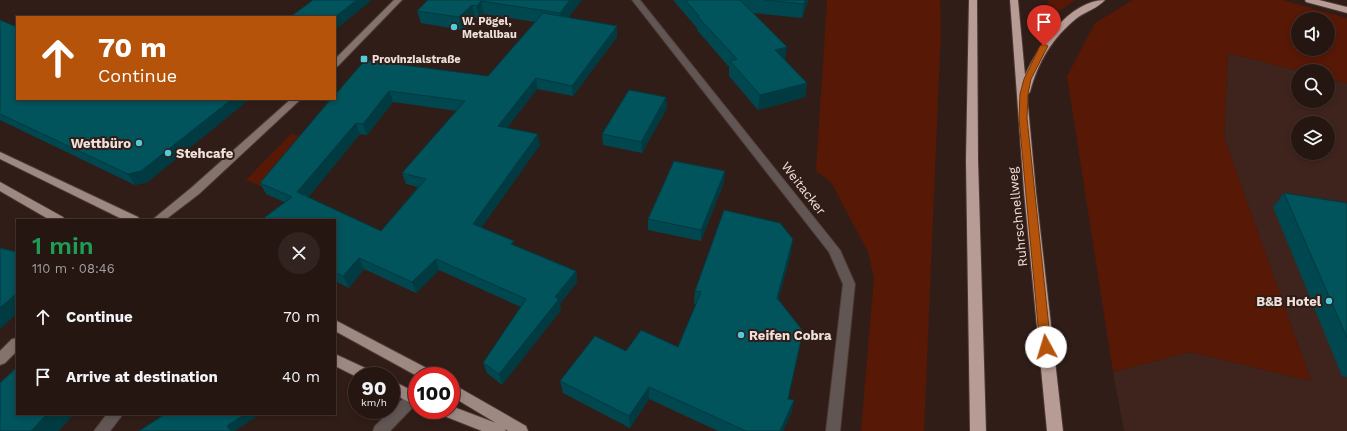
<!DOCTYPE html>
<html lang="en">
<head>
<meta charset="utf-8">
<style>
  :root { --surface:#251611; --page:#31231f; --text:#f1f3f6; --muted:#a39f9f; --line:#423531 }
  body { margin:0; font-family:"Work Sans",sans-serif; background:var(--page); color:var(--text); height:100vh; display:flex; flex-direction:column; font-size:15px; white-space:nowrap }
  * { box-sizing:border-box; margin:0 }
  p { font-size:13px; color:var(--muted) }
  .icon { flex:none; width:22px; height:22px; fill:none; stroke:currentColor; stroke-width:2; stroke-linecap:round; stroke-linejoin:round }
  .map { position:relative; flex:1; overflow:hidden }
  .sheet { position:absolute; left:16px; top:219px; width:320px; height:196px; display:flex; flex-direction:column; background:var(--surface); border-radius:0px; box-shadow:0 2px 6px #0003,0 0 0 1px var(--line) }
  .sheet>* { flex:none }
  .banner { position:absolute; left:16px; top:16px; width:320px; height:84px; border-radius:0px; box-shadow:0 2px 6px #0003,0 0 0 1px var(--line); background:#b45309; color:#fff; overflow:hidden }
  .controls { position:absolute; left:1291px; top:12px; display:grid; gap:8px }
  .controls a { display:grid; place-items:center; width:44px; height:44px; border-radius:50%; background:var(--surface); box-shadow:0 2px 6px #0003,0 0 0 1px var(--line); font-size:20px }
  .speed { position:absolute; left:348px; top:367px; display:flex; gap:8px; font-size:20px; font-weight:700; text-align:center }
  .speed>* { display:grid; place-content:center; width:52px; height:52px; border-radius:50%; background:var(--surface); box-shadow:0 2px 6px #0003,0 0 0 1px var(--line); line-height:1 }
  .speed small { font-size:10px; font-weight:400 }
  .speed .limit { border:6px solid #d22; background:#fff; color:#111 }
  .pin { position:absolute; display:grid; place-items:center; width:34px; height:34px; color:#fff; margin:-41px -17px; border-radius:50% 50% 50% 0; rotate:-45deg; box-shadow:0 0 4px #0007 }
  .pin .icon { rotate:45deg }
  .me { position:absolute; width:44px; margin:-22px; rotate:354deg; stroke-linejoin:round; filter:drop-shadow(0 0 3px #0008) }
  .turn { display:flex; align-items:center; gap:14px; height:84px; padding:0 16px; font-size:18px }
  .turn .icon { width:52px; height:52px; stroke-width:2.5 }
  .turn b { display:block; font-size:28px; line-height:34px }
  .round { display:grid; place-items:center; flex:none; width:42px; height:42px; border-radius:21px; background:var(--page) }
  .summary { display:flex; align-items:center; justify-content:space-between; height:68px; padding:0 16px }
  h1 { font-size:24px; font-weight:600; line-height:30px; color:#1e9e55 }
  ul { padding:0; list-style:none }
  li { display:flex; align-items:center; gap:12px; height:60px; padding:0 16px }
  li div { flex:1 }
  li b { display:block; font-size:15px }
  li em { font-style:normal }
  .map>svg:first-child { display:block }
  .built { fill:#3f241d; fill-rule:evenodd }
  .green { fill:#571806; fill-rule:evenodd }
  .lines { fill:none; stroke-linecap:round; stroke-linejoin:round }
  .service-casing { stroke:#4b3833; stroke-width:2 }
  .minor-casing { stroke:#4b3833; stroke-width:2 }
  .secondary-casing { stroke:#4b3833; stroke-width:2 }
  .primary-casing { stroke:#4b3833; stroke-width:2 }
  .motorway-casing { stroke:#4b3833; stroke-width:2 }
  .service { fill:#615653; fill-rule:evenodd }
  .minor { fill:#615653; fill-rule:evenodd }
  .secondary { fill:#84726d; fill-rule:evenodd }
  .primary { fill:#9e8882; fill-rule:evenodd }
  .motorway { fill:#b79c95; fill-rule:evenodd }
  .wall { fill:#01474f; fill-rule:evenodd }
  .shaded-wall { fill:#013a40 }
  .building { fill:#01535c; stroke:#013a40; fill-rule:evenodd }
  .route { fill:#b45309; stroke:#753606 }
  .poi-dot { fill:#53cbdb; stroke:#311d17; stroke-width:1.5 }
  .labels { text-anchor:middle; stroke-width:4; stroke-linejoin:round; paint-order:stroke }
  .far-poi-label { font-size:11px; font-weight:bold; fill:#eee0dc; stroke:#311d17; text-anchor:start }
  .poi-label { font-size:13px; font-weight:bold; fill:#eee0dc; stroke:#311d17; text-anchor:end }
  .street-label { font-size:13px; fill:#eee0dc; stroke:#311d17 }
</style>
</head>
<body>
<div class="map">
<svg width="1347" height="431" viewBox="0 0 1347 431">
  <rect width="100%" height="100%" fill="#311d17"/>
  <path class="built" d="M 1228,53 L 1299,71 L 1298,101 L 1328,101 L 1328,79 L 1347,83 L 1347,431 L 1124,431 L 1113,372 L 1190,352 L 1311,381 L 1224,137 ZM 1298,123 L 1328,123 L 1328,153 L 1298,153 Z"/>
  <g class="green">
    <path d="M 827,0 L 940,0 L 941,29 L 924,431 L 861,431 L 874,278 L 868,252 L 831,182 L 816,171 Z"/>
    <path d="M 1048,0 L 1075,0 L 1054,15 L 1050,15 Z"/>
    <path d="M 1133,0 L 1282,0 L 1347,18 L 1347,83 L 1328,79 L 1328,71 L 1299,71 L 1228,53 L 1224,137 L 1311,381 L 1190,352 L 1113,372 L 1067,76 L 1095,23 ZM 1298,19 L 1328,19 L 1328,49 L 1298,49 Z"/>
    <path d="M 291,134 L 308,137 L 265,188 L 246,180 Z"/>
  </g>
  <g class="lines">
    <g class="service-casing">
      <g id="service">
        <path d="M 417,388 L 417,403 L 390,431 L 373,431 L 375,426 L 412,390 Z"/>
        <path d="M 107,414 L 123,414 L 110,431 L 94,431 Z"/>
      </g>
    </g>
    <g class="minor-casing">
      <path id="minor" d="M 632,0 L 640,0 L 840,250 L 855,284 L 840,431 L 826,431 L 843,284 L 829,252 Z"/>
    </g>
    <g class="secondary-casing">
      <g id="secondary">
        <path d="M 394,0 L 402,0 L 338,66 L 335,67 L 335,59 Z"/>
        <path d="M 291,99 L 301,99 L 199,194 L 165,220 L 152,220 L 191,188 Z"/>
        <path d="M 17,338 L 17,351 L 5,363 L 0,365 L 0,351 L 12,339 Z"/>
      </g>
    </g>
    <g class="primary-casing">
      <g id="primary">
        <path d="M 0,152 L 138,217 L 140,220 L 124,220 L 0,159 Z"/>
        <path d="M 0,182 L 63,217 L 65,220 L 50,220 L 0,191 Z"/>
        <path d="M 335,320 L 434,372 L 436,376 L 417,376 L 335,331 Z"/>
        <path d="M 335,354 L 374,372 L 376,376 L 357,377 L 335,366 Z"/>
        <path d="M 391,380 L 417,393 L 417,406 L 391,393 Z"/>
        <path d="M 451,383 L 526,426 L 528,431 L 508,431 L 505,429 L 506,431 L 482,431 L 439,414 L 437,410 L 451,410 L 451,406 L 496,423 L 451,396 Z"/>
      </g>
    </g>
    <g class="motorway-casing">
      <g id="motorway">
        <path d="M 969,0 L 977,0 L 978,160 L 986,431 L 970,431 L 966,160 Z"/>
        <path d="M 1010,0 L 1018,0 L 1025,75 C 1038,46 1070,0 1105,0 C 1098,8 1085,12 1077,18 C 1052,38 1038,62 1030,92 L 1027,95 L 1036,192 L 1063,431 L 1047,431 L 1024,192 Z"/>
        <path d="M 1305,0 L 1319,0 L 1347,7 L 1347,13 L 1306,2 Z"/>
      </g>
    </g>
    <use href="#service" class="service"/>
    <use href="#minor" class="minor"/>
    <use href="#secondary" class="secondary"/>
    <use href="#primary" class="primary"/>
    <use href="#motorway" class="motorway"/>
  </g>
  <g class="wall">
    <path d="M 428,0 L 582,0 L 568,17 L 617,37 L 573,96 L 537,89 L 507,128 L 540,145 L 481,228 L 514,245 L 576,271 L 577,282 L 560,304 L 561,310 L 502,385 L 487,373 L 483,363 L 521,307 L 439,270 L 416,293 L 364,269 L 349,288 L 335,281 L 335,220 L 284,202 L 266,194 L 260,183 L 331,99 L 488,76 L 535,22 L 484,14 L 479,18 L 475,18 L 462,30 L 421,23 L 417,11 ZM 393,102 L 457,111 L 402,173 L 406,184 L 418,187 L 381,231 L 308,197 L 360,134 L 367,135 Z"/>
    <path d="M 673,0 L 808,0 L 802,18 L 753,13 L 785,60 L 807,83 L 805,97 L 758,110 L 729,76 L 729,67 L 697,30 L 697,28 Z"/>
    <path d="M 0,20 L 148,182 L 135,185 L 0,120 Z"/>
    <path d="M 667,108 L 642,153 L 603,145 L 602,134 Z"/>
    <path d="M 724,182 L 701,241 L 648,230 L 648,219 Z"/>
    <path d="M 1284,193 L 1347,203 L 1347,377 L 1342,376 L 1273,207 Z"/>
    <path d="M 791,253 L 778,300 L 788,399 L 794,400 L 791,413 L 783,431 L 718,431 L 649,399 L 630,428 L 563,393 L 560,381 L 626,351 L 678,347 L 696,304 L 694,304 L 695,291 Z"/>
  </g>
  <g class="shaded-wall">
    <path d="M 357,0 L 372,0 L 335,30 L 335,17 Z"/>
    <path d="M 570,0 L 582,0 L 562,26 L 560,13 Z"/>
    <path d="M 805,0 L 808,0 L 802,18 L 804,4 Z"/>
    <path d="M 481,1 L 484,14 L 479,18 L 477,6 Z"/>
    <path d="M 472,5 L 475,18 L 462,30 L 459,17 Z"/>
    <path d="M 617,26 L 617,37 L 573,96 L 572,86 Z"/>
    <path d="M 787,47 L 785,61 L 775,50 Z"/>
    <path d="M 536,78 L 537,89 L 500,137 L 498,126 Z"/>
    <path d="M 807,83 L 805,97 L 758,110 L 760,95 Z"/>
    <path d="M 389,91 L 393,102 L 367,135 L 363,124 Z"/>
    <path d="M 666,97 L 667,108 L 642,153 L 641,142 Z"/>
    <path d="M 232,99 L 250,99 L 148,182 L 135,185 L 128,174 Z"/>
    <path d="M 356,123 L 360,134 L 303,204 L 297,192 Z"/>
    <path d="M 538,134 L 540,145 L 476,235 L 473,224 Z"/>
    <path d="M 725,171 L 724,182 L 701,241 L 701,230 Z"/>
    <path d="M 793,239 L 791,253 L 775,311 L 777,298 Z"/>
    <path d="M 359,258 L 364,269 L 349,288 L 343,276 Z"/>
    <path d="M 436,259 L 439,270 L 416,293 L 412,282 Z"/>
    <path d="M 576,271 L 577,282 L 560,304 L 561,310 L 502,385 L 499,374 L 555,297 Z"/>
    <path d="M 17,293 L 17,314 L 0,329 L 0,308 Z"/>
    <path d="M 649,387 L 649,399 L 630,428 L 629,416 Z"/>
    <path d="M 794,400 L 791,413 L 783,431 L 780,431 Z"/>
    <path d="M 47,414 L 74,414 L 59,431 L 31,431 Z"/>
    <path d="M 245,414 L 254,414 L 256,417 L 235,431 L 231,431 L 227,426 Z"/>
  </g>
  <g class="building">
    <path d="M 313,0 L 357,0 L 335,17 L 290,17 Z"/>
    <path d="M 428,0 L 570,0 L 560,13 L 481,1 L 477,6 L 472,5 L 459,17 L 417,11 Z"/>
    <path d="M 685,0 L 740,0 L 787,47 L 775,50 L 807,83 L 760,95 L 730,61 L 737,59 L 697,16 L 699,16 Z"/>
    <path d="M 765,0 L 805,0 L 804,4 Z"/>
    <path d="M 543,13 L 617,26 L 572,86 L 536,78 L 498,126 L 538,134 L 473,224 L 514,241 L 511,244 L 576,271 L 555,297 L 559,299 L 499,374 L 483,363 L 526,299 L 436,259 L 412,282 L 359,258 L 343,276 L 335,273 L 335,220 L 261,220 L 292,197 L 260,183 L 331,99 L 335,99 L 335,95 L 365,60 L 488,76 ZM 389,91 L 465,101 L 402,173 L 426,179 L 381,231 L 297,192 L 356,123 L 363,124 Z"/>
    <path d="M 0,20 L 17,27 L 17,99 L 232,99 L 141,171 L 128,174 L 0,114 Z"/>
    <path d="M 629,90 L 666,97 L 641,142 L 602,134 Z"/>
    <path d="M 674,161 L 725,171 L 701,230 L 648,219 Z"/>
    <path d="M 1284,193 L 1347,203 L 1347,338 Z"/>
    <path d="M 724,210 L 780,223 L 793,239 L 777,298 L 803,331 L 788,399 L 794,400 L 780,431 L 746,431 L 649,387 L 629,416 L 560,381 L 595,336 L 626,351 L 641,330 L 678,347 L 701,292 L 695,291 Z"/>
    <path d="M 0,248 L 17,252 L 17,293 L 0,308 Z"/>
    <path d="M 17,367 L 17,414 L 47,414 L 31,431 L 0,431 L 0,383 Z"/>
    <path d="M 165,414 L 245,414 L 227,426 L 231,431 L 139,431 Z"/>
  </g>
  <path class="route" d="M 1044,44 L 1048,46 L 1031,79 L 1028,94 L 1027,118 L 1051,347 L 1049,350 L 1046,351 L 1042,350 L 1040,347 L 1019,118 L 1020,94 L 1024,79 L 1040,46 Z"/>
  <g class="poi-dot">
    <circle cx="454" cy="27" r="4"/>
    <rect x="360" y="55" width="8" height="8" rx="2"/>
    <circle cx="139" cy="143" r="4"/>
    <circle cx="168" cy="153" r="4"/>
    <circle cx="1329" cy="301" r="4"/>
    <circle cx="741" cy="335" r="4"/>
  </g>
  <g class="labels">
    <g class="far-poi-label">
      <text x="462" y="25">W. Pögel,<tspan x="462" dy="13">Metallbau</tspan></text>
      <text x="372" y="63">Provinzialstraße</text>
    </g>
    <g class="poi-label">
      <text x="131" y="148">Wettbüro</text>
      <text x="176" y="158" text-anchor="start">Stehcafe</text>
      <text x="1321" y="306">B&amp;B Hotel</text>
      <text x="749" y="340" text-anchor="start">Reifen Cobra</text>
    </g>
    <g class="street-label">
      <text transform="translate(804 188) rotate(52)" y="5">Weitacker</text>
      <text transform="translate(1017 217) rotate(-96)" y="5">Ruhrschnellweg</text>
    </g>
  </g>
</svg>
<div class="controls">
<a><svg class="icon" aria-label="sound" viewBox="0 0 24 24"><path d="M4 9h4l5-4v14l-5-4H4zM17 9q2 3 0 6"/></svg></a>
<a><svg class="icon" aria-label="search" viewBox="0 0 24 24"><circle cx="10" cy="10" r="6"/><path d="M15 15l6 6"/></svg></a>
<a><svg class="icon" aria-label="layers" viewBox="0 0 24 24"><path d="M12 4l9 5-9 5-9-5zM3 14l9 5 9-5"/></svg></a>
</div>
<div class="speed"><div>90<small>km/h</small></div><div class="limit">100</div></div>
<div class="pin" style="left:1044px;top:46px;background:#d93025"><svg class="icon" aria-label="arrive" viewBox="0 0 24 24"><path d="M6 21V4h12l-3 4 3 4H6"/></svg></div>
<svg class="me" style="left:1046px;top:347px" viewBox="-20 -20 40 40"><circle r="19" fill="#fff"/><path d="M0-13L10 11 0 6-10 11z" fill="#b45309"/></svg>
<div class="banner">
<div class="turn"><svg class="icon" aria-label="ahead" viewBox="0 0 24 24"><path d="M12 20V5M6 11l6-6 6 6"/></svg><div><b>70 m</b>Continue</div></div>
</div>
<section class="sheet">
<div class="summary"><div><h1>1 min</h1><p>110 m · 08:46</p></div><a class="round"><svg class="icon" aria-label="close" viewBox="0 0 24 24"><path d="M6 6l12 12M18 6L6 18"/></svg></a></div>
<ul>
<li><svg class="icon" aria-label="ahead" viewBox="0 0 24 24"><path d="M12 20V5M6 11l6-6 6 6"/></svg><div><b>Continue</b></div><em>70 m</em></li>
<li><svg class="icon" aria-label="arrive" viewBox="0 0 24 24"><path d="M6 21V4h12l-3 4 3 4H6"/></svg><div><b>Arrive at destination</b></div><em>40 m</em></li>
</ul>
</section>
</div>
</body>
</html>
